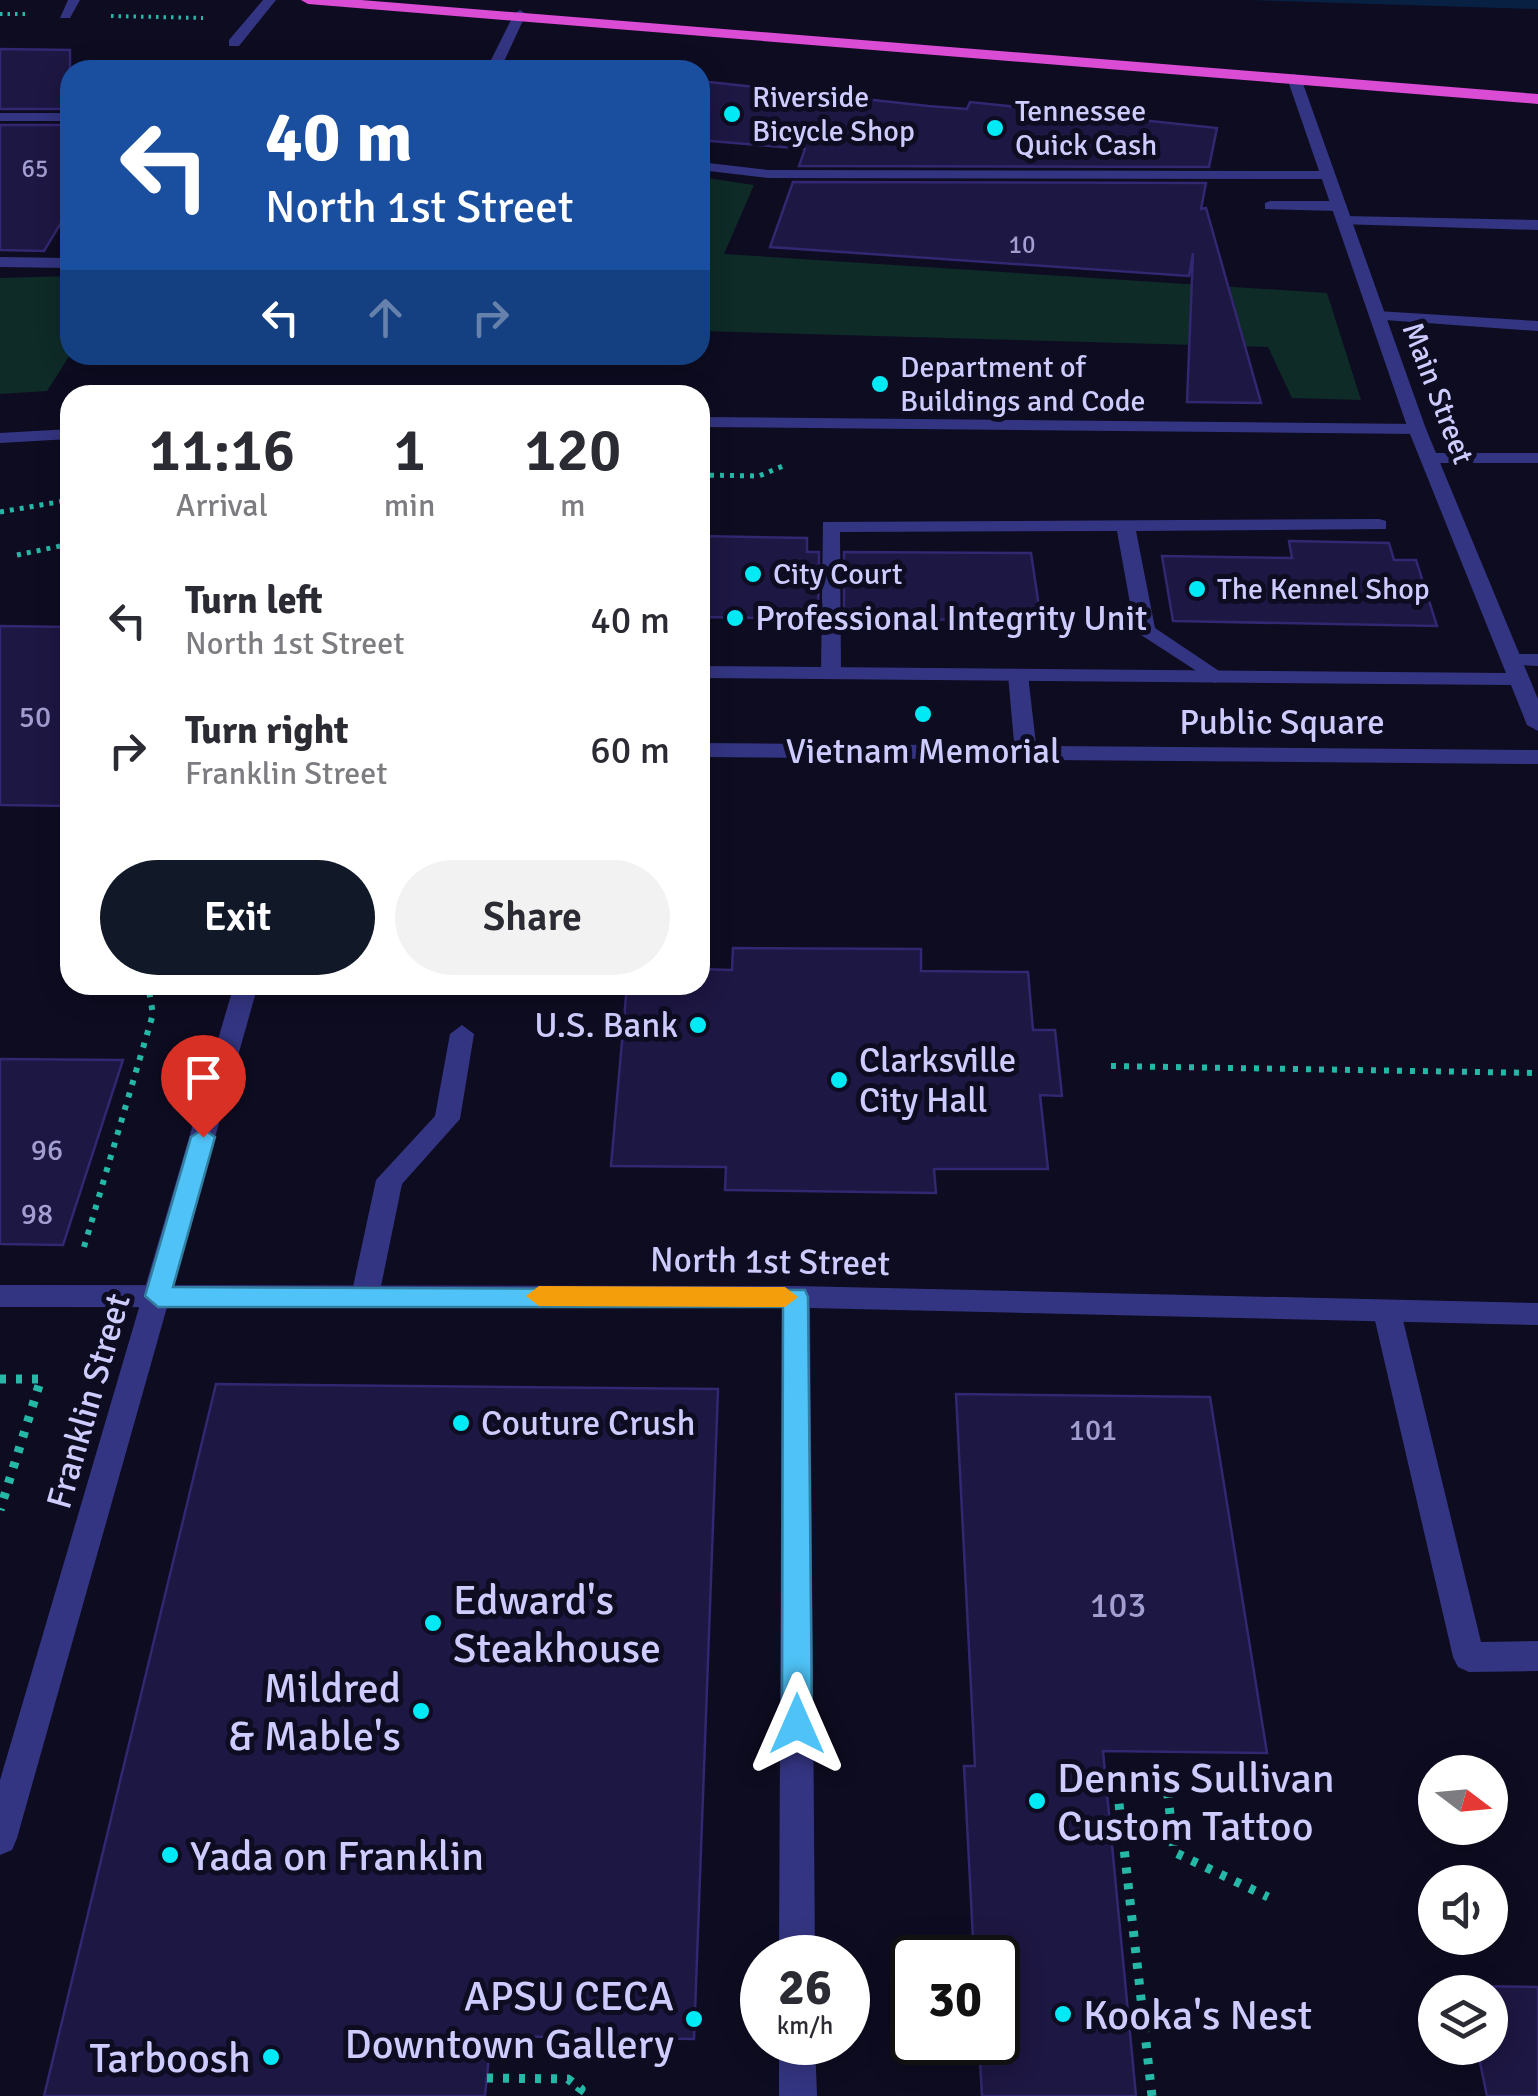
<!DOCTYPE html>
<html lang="en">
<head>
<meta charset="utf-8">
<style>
  :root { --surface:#fff; --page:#f2f2f3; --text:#2b2b33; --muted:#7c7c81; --accent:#111827 }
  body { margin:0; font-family:Signika,sans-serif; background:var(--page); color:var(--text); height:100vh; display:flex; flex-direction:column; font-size:38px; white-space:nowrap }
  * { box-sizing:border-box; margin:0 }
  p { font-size:32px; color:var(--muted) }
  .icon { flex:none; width:55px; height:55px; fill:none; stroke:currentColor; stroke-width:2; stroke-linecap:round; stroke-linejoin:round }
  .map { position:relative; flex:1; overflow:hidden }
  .details { position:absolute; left:60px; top:385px; width:650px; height:610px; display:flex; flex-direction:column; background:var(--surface); border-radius:30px; box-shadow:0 5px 25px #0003 }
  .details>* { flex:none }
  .banner { position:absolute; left:60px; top:60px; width:650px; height:305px; border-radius:30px; box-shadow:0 5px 25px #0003; background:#1a4fa0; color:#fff; overflow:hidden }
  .needle { width:65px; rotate:106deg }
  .fabs { position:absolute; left:1418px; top:1755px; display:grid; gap:20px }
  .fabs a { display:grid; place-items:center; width:90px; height:90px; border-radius:50%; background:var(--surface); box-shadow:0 5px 25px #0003; font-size:50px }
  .speed { position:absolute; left:740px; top:1935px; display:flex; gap:20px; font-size:50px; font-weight:700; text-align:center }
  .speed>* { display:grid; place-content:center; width:130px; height:130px; border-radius:50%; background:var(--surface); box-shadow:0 5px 25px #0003; line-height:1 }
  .speed small { font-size:25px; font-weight:400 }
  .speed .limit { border:5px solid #111; border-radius:15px; background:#fff; color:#111 }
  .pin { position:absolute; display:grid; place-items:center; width:85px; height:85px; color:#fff; margin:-102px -42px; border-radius:50% 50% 50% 0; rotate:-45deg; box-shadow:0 0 10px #0007 }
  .pin .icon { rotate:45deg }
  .me { position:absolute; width:110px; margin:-55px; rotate:0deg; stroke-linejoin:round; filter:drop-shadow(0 0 8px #0008) }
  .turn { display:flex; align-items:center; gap:35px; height:210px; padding:0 40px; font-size:45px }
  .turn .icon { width:130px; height:130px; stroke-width:2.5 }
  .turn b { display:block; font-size:70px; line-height:85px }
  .lanes { display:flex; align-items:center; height:95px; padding:0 40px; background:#0003; justify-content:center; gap:50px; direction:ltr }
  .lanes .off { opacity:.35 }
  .eta { display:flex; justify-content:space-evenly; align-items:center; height:170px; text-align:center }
  .eta b { font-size:60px; font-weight:600; line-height:70px }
  .button { display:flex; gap:20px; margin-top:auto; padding:20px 40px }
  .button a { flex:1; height:115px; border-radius:60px; background:var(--accent); color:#fff; font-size:40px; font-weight:600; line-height:115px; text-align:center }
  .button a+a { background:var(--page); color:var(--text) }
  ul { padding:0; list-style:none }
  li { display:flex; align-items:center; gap:30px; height:130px; padding:0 40px }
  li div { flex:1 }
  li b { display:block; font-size:38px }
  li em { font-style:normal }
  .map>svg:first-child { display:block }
  .green { fill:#0e2b28 }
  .water { fill:#082143 }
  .building { fill:#1d1743; stroke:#322770; stroke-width:2.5 }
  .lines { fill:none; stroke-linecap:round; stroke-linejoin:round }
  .path-far3 { stroke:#26b8a7; stroke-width:4; stroke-dasharray:2.5 5; stroke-linecap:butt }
  .path-far2 { stroke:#26b8a7; stroke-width:5; stroke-dasharray:4 6; stroke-linecap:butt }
  .path-far1 { stroke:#26b8a7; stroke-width:6; stroke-dasharray:5 8; stroke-linecap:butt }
  .path { stroke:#26b8a7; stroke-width:9; stroke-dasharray:6 10; stroke-linecap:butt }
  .service { fill:#343582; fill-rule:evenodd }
  .minor { fill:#343582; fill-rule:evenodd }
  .tertiary { fill:#343582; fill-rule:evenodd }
  .trunk { fill:#da4cd4; fill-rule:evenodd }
  .route { fill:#4fc3f7; stroke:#337fa1; stroke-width:2.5 }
  .slow { fill:#f59e0b }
  .poi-dot { fill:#00eaf6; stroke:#0e0c21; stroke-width:4 }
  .labels { text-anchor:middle; stroke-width:10; stroke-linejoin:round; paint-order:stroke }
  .far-number-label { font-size:25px; fill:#a29ed0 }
  .far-poi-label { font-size:30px; fill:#cecbff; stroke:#0e0c21; text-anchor:start }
  .far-street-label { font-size:30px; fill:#cecbff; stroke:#0e0c21 }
  .number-label { font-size:30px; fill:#a29ed0 }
  .poi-label { font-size:35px; fill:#cecbff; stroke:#0e0c21; text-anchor:start }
  .street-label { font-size:35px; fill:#cecbff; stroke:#0e0c21 }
  .near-number-label { font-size:35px; fill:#a29ed0 }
  .near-poi-label { font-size:42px; fill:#cecbff; stroke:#0e0c21; text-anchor:start }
</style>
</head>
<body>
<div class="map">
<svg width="1538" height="2096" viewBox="0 0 1538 2096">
  <rect width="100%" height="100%" fill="#0e0c21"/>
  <g class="green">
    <path d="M 700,177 L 754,185 L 724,254 L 1327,293 L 1361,400 L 1292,398 L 1268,347 L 700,331 Z"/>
    <path d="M 70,276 L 70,355 L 47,391 L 0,394 L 0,278 Z"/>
  </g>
  <path class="water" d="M 1250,0 L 1538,0 L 1538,9 Z"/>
  <g class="building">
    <path d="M 0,49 L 70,50 L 70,109 L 0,109 Z"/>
    <path d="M 700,81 L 928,106 L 967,109 L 970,102 L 1217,128 L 1209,167 L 799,166 L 805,149 L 700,140 Z"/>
    <path d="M 0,125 L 70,125 L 70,208 L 44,251 L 0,250 Z"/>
    <path d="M 793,182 L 1206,183 L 1201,209 L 1206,208 L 1261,403 L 1187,402 L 1193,253 L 1189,276 L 770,247 Z"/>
    <path d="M 700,536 L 807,538 L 807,552 L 819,552 L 818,619 L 700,617 Z"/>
    <path d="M 1289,541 L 1389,543 L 1394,560 L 1416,560 L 1437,626 L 1173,621 L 1162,556 L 1292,558 Z"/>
    <path d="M 844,552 L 1031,553 L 1041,620 L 844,619 Z"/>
    <path d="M 0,626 L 70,627 L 70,806 L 0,805 Z"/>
    <path d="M 733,948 L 921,949 L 921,971 L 1028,972 L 1033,1030 L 1055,1030 L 1062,1096 L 1040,1095 L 1048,1169 L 934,1169 L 936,1193 L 725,1190 L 726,1167 L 611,1166 L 627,985 L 700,985 L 700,969 L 732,970 Z"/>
    <path d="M 0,1059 L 123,1060 L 63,1245 L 0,1244 Z"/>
    <path d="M 216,1384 L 718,1389 L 694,2039 L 491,2036 L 485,2096 L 44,2096 Z"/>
    <path d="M 956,1394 L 1210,1397 L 1267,1753 L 1103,1751 L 1136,2096 L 982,2096 L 979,2042 L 998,2042 L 998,1958 L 974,1958 L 964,1766 L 975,1766 Z"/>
    <path d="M 1464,1986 L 1538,1987 L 1538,2096 L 1487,2096 L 1477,2048 L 1490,2048 L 1490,1992 L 1465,1992 Z"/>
  </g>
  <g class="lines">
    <g class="path-far3">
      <path d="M 0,14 L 29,14"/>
      <path d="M 111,16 L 203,18"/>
    </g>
    <g class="path-far2">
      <path d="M 700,475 L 759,476 L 783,466"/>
      <path d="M 0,512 L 70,500"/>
      <path d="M 17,555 L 70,544"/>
    </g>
    <g class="path-far1">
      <path d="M 1111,1066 L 1538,1073"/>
      <path d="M 84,1247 L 153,1014 L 148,985"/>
    </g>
    <g class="path">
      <path d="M 0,1379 L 41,1379 L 0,1510"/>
      <path d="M 487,2078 L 568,2079 L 581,2089 L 576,2096"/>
      <path d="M 1152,2096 L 1117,1786 L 1167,1786 L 1174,1852 L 1268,1897"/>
    </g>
    <g class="service">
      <path d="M 68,0 L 80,0 L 70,18 L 60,18 Z"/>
      <path d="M 263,0 L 276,0 L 239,46 L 229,46 L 229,40 Z"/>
      <path d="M 520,10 L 526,14 L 500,70 L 486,70 L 514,14 Z"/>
      <rect x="0" y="113" width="70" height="8"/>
      <path d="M 700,162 L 768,170 L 1328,171 L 1335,175 L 1328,179 L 768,178 L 700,170 Z"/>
      <path d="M 1270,201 L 1339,201 L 1347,206 L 1339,211 L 1265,209 L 1265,203 Z"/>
      <path d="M 1344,216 L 1538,220 L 1538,230 L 1339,224 L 1336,221 Z"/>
      <path d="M 0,257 L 70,258 L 70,268 L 0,267 Z"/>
      <path d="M 1377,311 L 1538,321 L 1538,331 L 1371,319 L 1369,316 Z"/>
      <path d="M 1379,519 L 1386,521 L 1386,529 L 1136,531 L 1155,628 L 1222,673 L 1225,677 L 1215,683 L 1135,631 L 1117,531 L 840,532 L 841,673 L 831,679 L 821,673 L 823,522 Z"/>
      <path d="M 1511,654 L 1538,654 L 1538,666 L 1504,664 L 1501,660 Z"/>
      <path d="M 1018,669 L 1028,675 L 1037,753 L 1026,760 L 1015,753 L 1008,675 Z"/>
      <path d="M 462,1025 L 474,1034 L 460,1119 L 402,1184 L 379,1296 L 375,1304 L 365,1307 L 355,1304 L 351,1296 L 376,1180 L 435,1116 L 450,1034 Z"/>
      <path d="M 1387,1301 L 1397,1304 L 1401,1312 L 1481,1642 L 1538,1641 L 1538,1671 L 1469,1672 L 1458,1667 L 1453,1657 L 1373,1312 L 1377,1304 Z"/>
    </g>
    <g class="minor">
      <path d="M 700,417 L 1417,424 L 1426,429 L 1417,434 L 700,427 Z"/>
      <path d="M 70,429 L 70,439 L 0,443 L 0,433 Z"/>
      <path d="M 1538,453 L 1538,463 L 1430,463 L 1421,458 L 1430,453 Z"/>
      <path d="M 0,1285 L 796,1286 L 1538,1303 L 1538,1325 L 810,1308 L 815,1958 L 779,1958 L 782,1308 L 0,1307 Z"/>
      <path d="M 779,2042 L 815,2042 L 817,2096 L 779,2096 Z"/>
    </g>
    <g class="tertiary">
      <path d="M 1294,74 L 1301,78 L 1426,429 L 1538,699 L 1538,731 L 1527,725 L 1511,685 L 700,678 L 700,666 L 1506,673 L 1408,429 L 1287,78 Z"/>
      <path d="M 700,743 L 1538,750 L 1538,764 L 700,757 Z"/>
      <path d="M 234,985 L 258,985 L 17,1838 L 12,1850 L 0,1855 L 0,1780 Z"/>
    </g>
    <path class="trunk" d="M 301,0 L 361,0 L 1538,94 L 1538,104 L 308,4 Z"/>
  </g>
  <path class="route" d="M 203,1129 L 215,1137 L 173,1287 L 805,1290 L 808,1297 L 812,1724 L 807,1734 L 797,1738 L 786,1734 L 782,1724 L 783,1307 L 158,1307 L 145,1296 L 191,1137 Z"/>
  <path class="slow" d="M 539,1286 L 785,1287 L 798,1297 L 785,1307 L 539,1306 L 526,1296 Z"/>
  <g class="poi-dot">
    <circle cx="732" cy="114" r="10"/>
    <circle cx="995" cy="128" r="10"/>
    <circle cx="880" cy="384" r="10"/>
    <circle cx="753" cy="574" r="10"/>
    <circle cx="1197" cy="589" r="10"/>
    <circle cx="735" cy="618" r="10"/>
    <circle cx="923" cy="714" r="10"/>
    <circle cx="698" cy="1025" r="10"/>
    <circle cx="839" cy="1080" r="10"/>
    <circle cx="461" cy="1423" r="10"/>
    <circle cx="433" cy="1623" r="10"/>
    <circle cx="421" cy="1711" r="10"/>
    <circle cx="1037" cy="1801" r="10"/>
    <circle cx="170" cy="1855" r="10"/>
    <circle cx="1063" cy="2014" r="10"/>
    <circle cx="694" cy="2019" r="10"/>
    <circle cx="271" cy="2057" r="10"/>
  </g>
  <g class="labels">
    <g class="far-number-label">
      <text x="35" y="177">65</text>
      <text x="1022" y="253">10</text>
    </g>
    <g class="far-poi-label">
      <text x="752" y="107">Riverside<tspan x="752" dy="34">Bicycle Shop</tspan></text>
      <text x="1015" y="121">Tennessee<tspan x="1015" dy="34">Quick Cash</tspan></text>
      <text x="900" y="377">Department of<tspan x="900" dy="34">Buildings and Code</tspan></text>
      <text x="773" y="584">City Court</text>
      <text x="1217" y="599">The Kennel Shop</text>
    </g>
    <g class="far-street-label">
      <text transform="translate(1438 393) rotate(69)" y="10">Main Street</text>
    </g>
    <g class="number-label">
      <text x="35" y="727">50</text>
      <text x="47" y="1160">96</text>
      <text x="37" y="1224">98</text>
      <text x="1093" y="1440">101</text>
    </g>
    <g class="poi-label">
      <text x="755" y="630">Professional Integrity Unit</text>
      <text x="923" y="763" text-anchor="middle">Vietnam Memorial</text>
      <text x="678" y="1037" text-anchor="end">U.S. Bank</text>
      <text x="859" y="1072">Clarksville<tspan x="859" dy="40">City Hall</tspan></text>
      <text x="481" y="1435">Couture Crush</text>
    </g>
    <g class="street-label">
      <text x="1282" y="734">Public Square</text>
      <text transform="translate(770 1261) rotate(1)" y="12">North 1st Street</text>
      <text transform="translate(88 1401) rotate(-74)" y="12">Franklin Street</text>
    </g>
    <g class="near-number-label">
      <text x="1118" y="1617">103</text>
    </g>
    <g class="near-poi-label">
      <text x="453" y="1614">Edward's<tspan x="453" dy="48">Steakhouse</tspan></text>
      <text x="401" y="1702" text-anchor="end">Mildred<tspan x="401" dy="48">&amp; Mable's</tspan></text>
      <text x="1057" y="1792">Dennis Sullivan<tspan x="1057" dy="48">Custom Tattoo</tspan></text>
      <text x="190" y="1870">Yada on Franklin</text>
      <text x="674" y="2010" text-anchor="end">APSU CECA<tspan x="674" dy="48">Downtown Gallery</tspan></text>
      <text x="1083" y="2029">Kooka's Nest</text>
      <text x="251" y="2072" text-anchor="end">Tarboosh</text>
    </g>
  </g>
</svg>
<div class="fabs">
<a><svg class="needle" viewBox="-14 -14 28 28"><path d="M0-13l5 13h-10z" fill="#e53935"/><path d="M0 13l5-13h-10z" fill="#7c7c81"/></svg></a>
<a><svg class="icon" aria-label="sound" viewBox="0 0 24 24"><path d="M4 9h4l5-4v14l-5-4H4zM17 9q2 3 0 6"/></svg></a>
<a><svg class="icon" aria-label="layers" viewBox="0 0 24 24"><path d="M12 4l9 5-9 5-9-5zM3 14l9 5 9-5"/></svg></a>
</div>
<div class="speed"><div>26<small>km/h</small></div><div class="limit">30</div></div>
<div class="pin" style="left:203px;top:1137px;background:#d93025"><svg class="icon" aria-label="arrive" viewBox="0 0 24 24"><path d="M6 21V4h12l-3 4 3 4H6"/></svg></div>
<svg class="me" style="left:797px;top:1724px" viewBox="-20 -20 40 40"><path d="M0-17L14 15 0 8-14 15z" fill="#4fc3f7" stroke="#fff" stroke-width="4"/></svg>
<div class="banner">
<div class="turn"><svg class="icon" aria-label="left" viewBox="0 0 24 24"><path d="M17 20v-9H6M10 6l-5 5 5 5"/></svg><div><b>40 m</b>North 1st Street</div></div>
<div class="lanes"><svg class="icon" aria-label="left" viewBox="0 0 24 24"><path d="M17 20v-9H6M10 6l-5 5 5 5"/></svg><svg class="icon off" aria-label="ahead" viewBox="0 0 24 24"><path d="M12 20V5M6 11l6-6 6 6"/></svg><svg class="icon off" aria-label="right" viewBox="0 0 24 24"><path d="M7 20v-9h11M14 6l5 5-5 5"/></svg></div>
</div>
<section class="details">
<div class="eta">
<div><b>11:16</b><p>Arrival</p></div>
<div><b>1</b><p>min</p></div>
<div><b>120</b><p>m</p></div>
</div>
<ul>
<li><svg class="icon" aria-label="left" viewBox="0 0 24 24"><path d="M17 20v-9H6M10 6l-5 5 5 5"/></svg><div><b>Turn left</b><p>North 1st Street</p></div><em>40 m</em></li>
<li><svg class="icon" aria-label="right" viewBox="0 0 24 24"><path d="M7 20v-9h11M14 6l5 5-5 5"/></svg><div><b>Turn right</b><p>Franklin Street</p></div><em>60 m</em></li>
</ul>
<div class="button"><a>Exit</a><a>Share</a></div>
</section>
</div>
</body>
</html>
